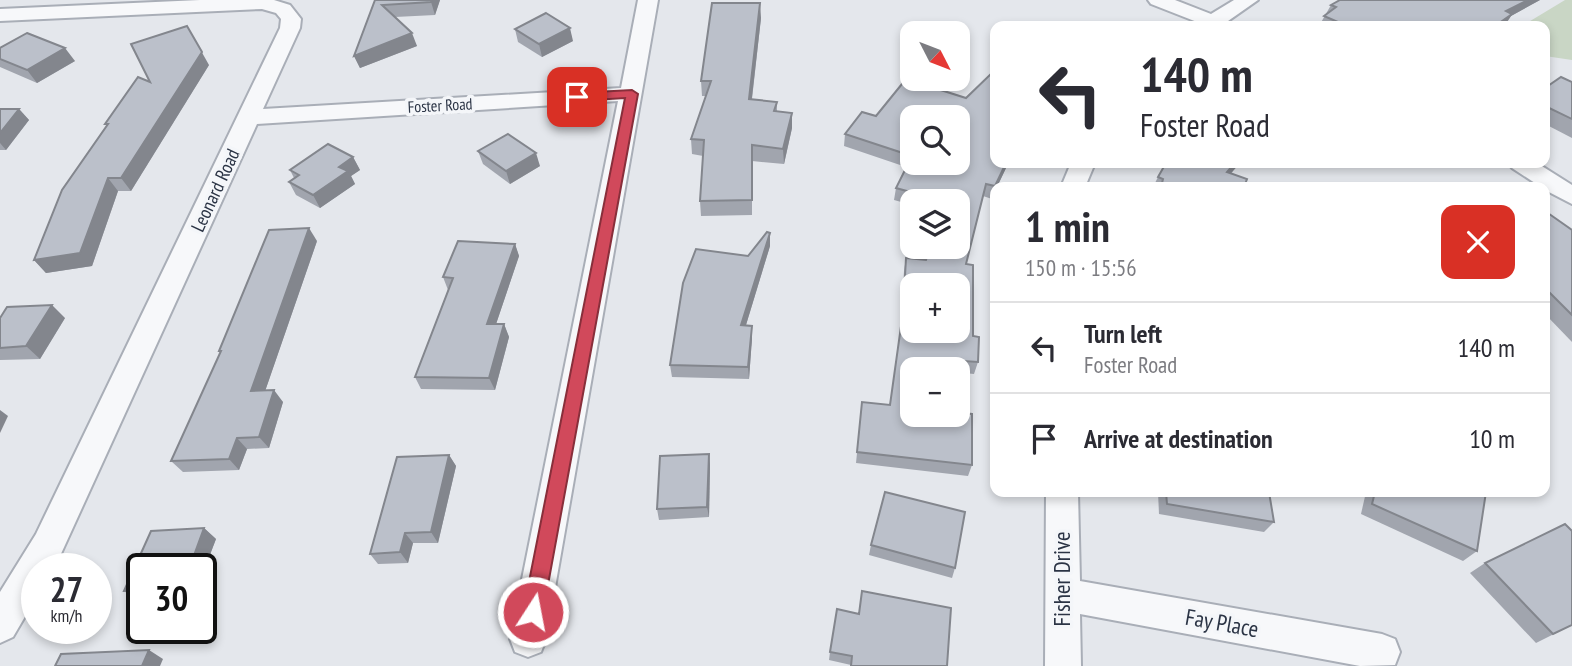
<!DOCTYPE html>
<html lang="en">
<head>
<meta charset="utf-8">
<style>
  :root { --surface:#fff; --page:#f7f7f7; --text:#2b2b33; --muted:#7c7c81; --line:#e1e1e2 }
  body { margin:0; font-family:"PT Sans Narrow",sans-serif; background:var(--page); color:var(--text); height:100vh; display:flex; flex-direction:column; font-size:26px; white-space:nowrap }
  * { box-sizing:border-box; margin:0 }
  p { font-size:23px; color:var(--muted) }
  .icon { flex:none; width:38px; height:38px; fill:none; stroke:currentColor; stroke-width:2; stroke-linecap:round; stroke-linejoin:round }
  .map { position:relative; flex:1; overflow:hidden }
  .side { position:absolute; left:990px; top:182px; width:560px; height:315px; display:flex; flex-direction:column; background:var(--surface); border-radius:14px; box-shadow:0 4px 10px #0003 }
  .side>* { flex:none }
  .hud { position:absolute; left:990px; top:21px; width:560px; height:147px; border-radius:14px; box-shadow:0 4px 10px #0003; background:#fff; color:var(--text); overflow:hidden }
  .needle { width:46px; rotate:132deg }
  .buttons { position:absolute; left:900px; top:21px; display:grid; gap:14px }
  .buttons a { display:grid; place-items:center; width:70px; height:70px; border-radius:14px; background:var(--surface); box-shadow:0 4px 10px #0003; font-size:35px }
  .speed { position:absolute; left:21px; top:553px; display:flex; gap:14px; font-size:35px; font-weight:700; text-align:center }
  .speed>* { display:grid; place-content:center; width:91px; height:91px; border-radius:50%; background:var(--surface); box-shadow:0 4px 10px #0003; line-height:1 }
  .speed small { font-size:18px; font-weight:400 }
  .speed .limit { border:4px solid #111; border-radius:10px; background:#fff; color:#111 }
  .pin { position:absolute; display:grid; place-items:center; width:60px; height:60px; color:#fff; margin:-30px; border-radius:14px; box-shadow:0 4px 10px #0006 }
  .me { position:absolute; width:77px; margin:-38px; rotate:11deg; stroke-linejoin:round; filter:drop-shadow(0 0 5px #0008) }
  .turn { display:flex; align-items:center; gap:24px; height:147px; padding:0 35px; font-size:32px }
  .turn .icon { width:91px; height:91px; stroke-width:2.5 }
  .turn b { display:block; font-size:49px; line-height:60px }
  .round { display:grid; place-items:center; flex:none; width:74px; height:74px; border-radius:14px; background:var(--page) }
  .summary { display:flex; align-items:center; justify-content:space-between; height:119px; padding:0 35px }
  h1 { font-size:42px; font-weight:700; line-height:52px }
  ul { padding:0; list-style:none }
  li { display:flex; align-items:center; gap:21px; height:91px; padding:0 35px; border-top:2px solid var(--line) }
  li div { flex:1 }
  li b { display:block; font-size:26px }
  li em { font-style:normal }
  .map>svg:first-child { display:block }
  .green { fill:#c9d6c5 }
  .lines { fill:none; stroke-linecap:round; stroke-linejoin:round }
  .minor-casing { stroke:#a9aeb7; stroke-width:4 }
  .minor { fill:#f7f8fa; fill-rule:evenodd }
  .wall { fill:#a1a5ae }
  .shaded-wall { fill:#83868d }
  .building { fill:#bbc0ca; stroke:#83868d; stroke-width:2; fill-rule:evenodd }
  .route { fill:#d1495b; stroke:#882f3b; stroke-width:2 }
  .labels { text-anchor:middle; stroke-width:7; stroke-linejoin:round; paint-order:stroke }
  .far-street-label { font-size:16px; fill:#2b3445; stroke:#f4f6f9 }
  .street-label { font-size:19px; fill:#2b3445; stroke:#f4f6f9 }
  .near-street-label { font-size:23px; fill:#2b3445; stroke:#f4f6f9 }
</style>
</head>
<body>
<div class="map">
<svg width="1572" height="666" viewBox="0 0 1572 666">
  <rect width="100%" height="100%" fill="#e4e7ec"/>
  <path class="green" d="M 1565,0 L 1572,0 L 1572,60 L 1545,56 L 1545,26 L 1522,26 Z"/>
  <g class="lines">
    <g class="minor-casing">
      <g id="minor">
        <path d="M 200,0 L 274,0 L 290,5 L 301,19 L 300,28 L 263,109 L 621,88 L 638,0 L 658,0 L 546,639 L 541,652 L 528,657 L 515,652 L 510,639 L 618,101 L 257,124 L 60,556 L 52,569 L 37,569 L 37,596 L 13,637 L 0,643 L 0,592 L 36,534 L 280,28 L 281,19 L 276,13 L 262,9 L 0,21 L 0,9 Z"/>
        <path d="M 1148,0 L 1175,0 L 1211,14 L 1234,0 L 1258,0 L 1228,21 L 1234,26 L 1195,26 L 1197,22 L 1151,4 Z"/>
        <path d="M 1071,163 L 1095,163 L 1085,187 L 1061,187 Z"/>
        <path d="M 1508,163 L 1537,163 L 1572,185 L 1572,204 L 1545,190 L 1545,187 L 1541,187 L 1512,168 Z"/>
        <path d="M 1046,492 L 1078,492 L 1080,581 L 1382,634 L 1395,639 L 1400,652 L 1395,665 L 1360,666 L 1080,614 L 1081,666 L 1045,666 Z"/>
      </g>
    </g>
    <use href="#minor" class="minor"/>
  </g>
  <g class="wall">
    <path d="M 375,0 L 440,0 L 435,15 L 395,17 L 417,46 L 360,68 L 354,56 Z"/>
    <path d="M 1340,0 L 1540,0 L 1511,16 L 1506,24 L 1512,26 L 1319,26 L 1331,5 Z"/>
    <path d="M 761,18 L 752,99 L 777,102 L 777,111 L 792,128 L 784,164 L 752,161 L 752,215 L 701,216 L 700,201 L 703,156 L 692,154 L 691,139 L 706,96 L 702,96 L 701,81 Z"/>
    <path d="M 515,29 L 573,41 L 542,57 L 518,42 Z"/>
    <path d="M 0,48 L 75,61 L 37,83 L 0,67 Z"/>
    <path d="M 209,65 L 131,191 L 118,191 L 92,266 L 46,273 L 34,260 L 107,126 L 105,124 L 150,82 Z"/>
    <path d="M 1572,82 L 1572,138 L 1545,124 L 1545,88 Z"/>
    <path d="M 0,109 L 19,109 L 29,120 L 6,150 L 0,150 Z"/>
    <path d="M 845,134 L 996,163 L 1006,168 L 997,187 L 996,187 L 992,199 L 983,196 L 966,264 L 973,336 L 978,362 L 974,374 L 964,373 L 962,413 L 972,465 L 968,476 L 856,463 L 862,402 L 890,405 L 901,324 L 904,271 L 906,258 L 926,260 L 957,201 L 912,201 L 912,205 L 894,200 L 896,188 L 906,167 L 844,146 Z"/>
    <path d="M 478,151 L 540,166 L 510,184 L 483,164 Z"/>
    <path d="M 353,157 L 360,170 L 351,176 L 355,184 L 320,208 L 296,195 L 289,182 L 294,178 L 290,170 Z"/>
    <path d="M 1231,173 L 1244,187 L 1153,187 L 1158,177 Z"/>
    <path d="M 1545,211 L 1572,230 L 1572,342 L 1545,314 Z"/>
    <path d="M 770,233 L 770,246 L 746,325 L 752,338 L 749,379 L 672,377 L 670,365 L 748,256 Z"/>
    <path d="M 317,241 L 265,391 L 283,402 L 269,448 L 247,449 L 239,470 L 183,472 L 171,461 L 221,353 L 219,351 Z"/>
    <path d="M 515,244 L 519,256 L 496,324 L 504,324 L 509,337 L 495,390 L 421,389 L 415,377 L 448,290 L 443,277 Z"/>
    <path d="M 0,318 L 65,318 L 40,359 L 0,360 Z"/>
    <path d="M 709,454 L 710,465 L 709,517 L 659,520 L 657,509 Z"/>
    <path d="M 449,455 L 456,466 L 438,543 L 413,543 L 408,563 L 378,564 L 370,554 Z"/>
    <path d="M 1158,492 L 1269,492 L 1274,522 L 1264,532 L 1159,514 Z"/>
    <path d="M 1366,492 L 1486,492 L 1477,551 L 1463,561 L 1361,514 Z"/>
    <path d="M 204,528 L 216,539 L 201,578 L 201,569 L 142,569 L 142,601 L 138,601 L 124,591 L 151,531 Z"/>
    <path d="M 1572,531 L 1572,625 L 1536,643 L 1470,573 L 1485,563 Z"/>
    <path d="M 871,545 L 955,568 L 952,578 L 869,555 Z"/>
    <path d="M 859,614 L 851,665 L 829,660 L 830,652 Z"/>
  </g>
  <g class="shaded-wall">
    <path d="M 432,0 L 440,0 L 435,15 L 431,2 Z"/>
    <path d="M 1528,0 L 1540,0 L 1511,16 L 1504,26 L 1498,26 L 1506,11 Z"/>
    <path d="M 760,3 L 761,18 L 750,114 L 749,99 Z"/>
    <path d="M 187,26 L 209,65 L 131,191 L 121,178 Z"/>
    <path d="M 570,28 L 573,41 L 542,57 L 539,44 Z"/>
    <path d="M 412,33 L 417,46 L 360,68 L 354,56 Z"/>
    <path d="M 65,48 L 75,61 L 37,83 L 27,70 Z"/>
    <path d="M 19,109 L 29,120 L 6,150 L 0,143 L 0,133 Z"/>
    <path d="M 792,113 L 792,128 L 784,164 L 783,149 Z"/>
    <path d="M 536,153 L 540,166 L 510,184 L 506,171 Z"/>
    <path d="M 353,157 L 360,170 L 351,176 L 355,184 L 320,208 L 313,195 L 339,167 Z"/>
    <path d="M 1006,163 L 1007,163 L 1006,168 L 997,187 L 996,187 L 996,191 L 992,199 L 995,186 Z"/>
    <path d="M 1235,163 L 1240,163 L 1221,185 L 1227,172 Z"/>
    <path d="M 108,178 L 118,191 L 92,266 L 46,273 L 34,260 Z"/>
    <path d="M 309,228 L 317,241 L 261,403 L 251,391 Z"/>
    <path d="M 770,233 L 770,246 L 742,338 L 741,325 Z"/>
    <path d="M 515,244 L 519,256 L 492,336 L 487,324 Z"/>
    <path d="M 52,305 L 65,318 L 40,359 L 26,346 Z"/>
    <path d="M 504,324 L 509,337 L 495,390 L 489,378 Z"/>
    <path d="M 752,326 L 752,338 L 749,379 L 748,367 Z"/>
    <path d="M 274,390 L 283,402 L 269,448 L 259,437 Z"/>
    <path d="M 0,410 L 8,416 L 0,433 Z"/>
    <path d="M 237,438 L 247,449 L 239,470 L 229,459 Z"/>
    <path d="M 709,454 L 710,465 L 709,517 L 707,507 Z"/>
    <path d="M 449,455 L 456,466 L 438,543 L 431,532 Z"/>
    <path d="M 204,528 L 216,539 L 201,578 L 201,569 L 189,569 Z"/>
    <path d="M 405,533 L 413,543 L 408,563 L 400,552 Z"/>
    <path d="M 149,650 L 163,659 L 160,666 L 142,666 Z"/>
  </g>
  <g class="building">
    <path d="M 375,0 L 432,0 L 431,2 L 382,5 L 412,33 L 354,56 Z"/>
    <path d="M 1340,0 L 1528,0 L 1506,11 L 1512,14 L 1502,21 L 1512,26 L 1347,26 L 1324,16 L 1336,7 L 1331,5 Z"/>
    <path d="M 712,3 L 760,3 L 749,99 L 777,102 L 774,111 L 792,113 L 783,149 L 752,145 L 752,200 L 700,201 L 704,140 L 691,139 L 711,81 L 701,81 Z"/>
    <path d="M 546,13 L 570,28 L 539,44 L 515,29 Z"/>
    <path d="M 187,26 L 202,52 L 121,178 L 108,178 L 80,253 L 34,260 L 62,190 L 108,124 L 105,124 L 138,77 L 150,82 L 131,44 Z"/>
    <path d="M 27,33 L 65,48 L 27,70 L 0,59 L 0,48 Z"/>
    <path d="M 996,69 L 996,147 L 993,151 L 996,152 L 996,163 L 1006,163 L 995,186 L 986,184 L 966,264 L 973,265 L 973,336 L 979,337 L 978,362 L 964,361 L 962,413 L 972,414 L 972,465 L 857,452 L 862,402 L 890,405 L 903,312 L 906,258 L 926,260 L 930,247 L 957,247 L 957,201 L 943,201 L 896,188 L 912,156 L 912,163 L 957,163 L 957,117 L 912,117 L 912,156 L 845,134 L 862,112 L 876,116 L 906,79 L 966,98 ZM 912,285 L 957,285 L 957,331 L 912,331 ZM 912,369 L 957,369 L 957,415 L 912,415 Z"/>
    <path d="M 1561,77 L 1572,82 L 1572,119 L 1545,106 L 1545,88 Z"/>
    <path d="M 0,109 L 19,109 L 0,133 Z"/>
    <path d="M 508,134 L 536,153 L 506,171 L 478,151 Z"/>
    <path d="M 328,144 L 353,157 L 339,167 L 348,171 L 313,195 L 289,182 L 299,175 L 290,170 Z"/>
    <path d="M 1166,163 L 1235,163 L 1227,172 L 1247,179 L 1244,187 L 1161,187 L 1163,179 L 1158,177 Z"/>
    <path d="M 1545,211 L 1572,230 L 1572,315 L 1545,288 Z"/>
    <path d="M 309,228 L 251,391 L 274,390 L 259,437 L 237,438 L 229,459 L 171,461 L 221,351 L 219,351 L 269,230 Z"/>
    <path d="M 767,232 L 770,233 L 741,325 L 752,326 L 748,367 L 670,365 L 683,283 L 696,249 L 748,256 Z"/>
    <path d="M 458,241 L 515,244 L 487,324 L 504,324 L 489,378 L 415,377 L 453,278 L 443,277 Z"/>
    <path d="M 52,305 L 26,346 L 0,348 L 0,318 L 7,307 Z"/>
    <path d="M 709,454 L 707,507 L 657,509 L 660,456 Z"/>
    <path d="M 449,455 L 431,532 L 405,533 L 400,552 L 370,554 L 397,457 Z"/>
    <path d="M 885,492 L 965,512 L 955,568 L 871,545 Z"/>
    <path d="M 1166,492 L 1269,492 L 1274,522 L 1167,504 Z"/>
    <path d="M 1375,492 L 1486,492 L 1477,551 L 1372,504 Z"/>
    <path d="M 1565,524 L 1572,531 L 1572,625 L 1553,634 L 1485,563 Z"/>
    <path d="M 204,528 L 189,569 L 142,569 L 142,590 L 124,591 L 151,531 Z"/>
    <path d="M 862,591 L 951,608 L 947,666 L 851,666 L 852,656 L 830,652 L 837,609 L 859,614 Z"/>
    <path d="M 149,650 L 142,666 L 55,666 L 61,654 Z"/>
  </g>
  <path class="route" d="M 632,90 L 638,94 L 543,612 L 540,619 L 533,622 L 526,619 L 523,612 L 625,98 L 577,101 L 571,97 L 577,93 Z"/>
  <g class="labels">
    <g class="far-street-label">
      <text transform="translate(440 105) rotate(-3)" y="6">Foster Road</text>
    </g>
    <g class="street-label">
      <text transform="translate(215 190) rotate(-65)" y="7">Leonard Road</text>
    </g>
    <g class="near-street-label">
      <text transform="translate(1062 579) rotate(-90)" y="8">Fisher Drive</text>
      <text transform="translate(1222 623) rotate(10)" y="8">Fay Place</text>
    </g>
  </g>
</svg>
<div class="buttons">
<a><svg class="needle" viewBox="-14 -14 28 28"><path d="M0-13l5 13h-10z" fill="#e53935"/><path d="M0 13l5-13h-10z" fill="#7c7c81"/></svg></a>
<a><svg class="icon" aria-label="search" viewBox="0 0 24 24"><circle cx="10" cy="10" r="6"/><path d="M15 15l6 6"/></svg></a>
<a><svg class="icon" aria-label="layers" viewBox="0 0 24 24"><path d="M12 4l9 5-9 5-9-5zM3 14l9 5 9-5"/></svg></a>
<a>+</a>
<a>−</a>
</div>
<div class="speed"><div>27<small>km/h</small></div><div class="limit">30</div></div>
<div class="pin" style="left:577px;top:97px;background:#d93025"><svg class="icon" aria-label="arrive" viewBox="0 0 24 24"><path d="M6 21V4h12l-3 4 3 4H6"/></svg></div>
<svg class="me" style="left:533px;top:612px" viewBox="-20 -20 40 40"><circle r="17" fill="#d1495b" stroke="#fff" stroke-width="3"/><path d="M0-11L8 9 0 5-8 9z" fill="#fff"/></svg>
<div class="hud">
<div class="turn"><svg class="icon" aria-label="left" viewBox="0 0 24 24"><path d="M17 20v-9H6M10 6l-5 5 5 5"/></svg><div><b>140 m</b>Foster Road</div></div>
</div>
<section class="side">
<div class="summary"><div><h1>1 min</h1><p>150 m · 15:56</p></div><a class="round" style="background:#d93025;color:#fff"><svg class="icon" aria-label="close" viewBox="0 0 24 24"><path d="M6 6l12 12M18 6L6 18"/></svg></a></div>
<ul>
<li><svg class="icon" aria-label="left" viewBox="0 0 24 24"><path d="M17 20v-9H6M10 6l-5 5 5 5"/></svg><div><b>Turn left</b><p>Foster Road</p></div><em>140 m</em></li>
<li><svg class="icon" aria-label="arrive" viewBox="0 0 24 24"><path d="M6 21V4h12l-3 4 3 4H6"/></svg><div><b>Arrive at destination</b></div><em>10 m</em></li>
</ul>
</section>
</div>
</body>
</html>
